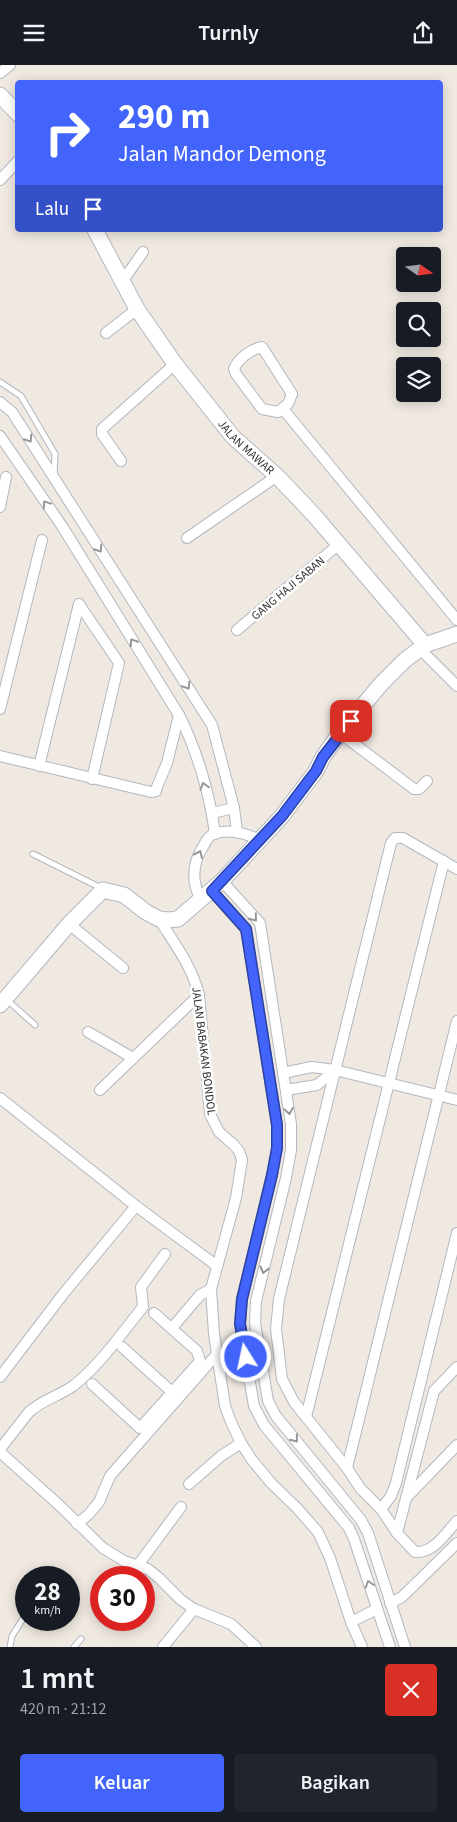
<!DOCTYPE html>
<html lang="id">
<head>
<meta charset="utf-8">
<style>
  :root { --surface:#171b24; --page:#20242c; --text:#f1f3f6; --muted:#9ea1a6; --accent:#4264fb }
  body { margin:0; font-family:"Source Sans 3",sans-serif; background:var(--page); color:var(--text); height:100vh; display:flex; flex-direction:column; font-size:19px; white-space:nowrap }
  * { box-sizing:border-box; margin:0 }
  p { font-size:16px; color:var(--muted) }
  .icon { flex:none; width:28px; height:28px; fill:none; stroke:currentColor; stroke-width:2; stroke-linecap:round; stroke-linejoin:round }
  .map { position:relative; height:1582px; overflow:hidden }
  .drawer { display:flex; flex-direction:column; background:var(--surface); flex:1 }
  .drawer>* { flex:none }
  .guide { position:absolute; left:15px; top:15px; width:428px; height:152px; border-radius:5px; box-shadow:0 2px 12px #0003; background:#4264fb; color:#fff; overflow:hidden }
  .needle { width:32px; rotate:104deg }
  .fabs { position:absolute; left:396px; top:182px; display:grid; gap:10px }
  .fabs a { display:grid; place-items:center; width:45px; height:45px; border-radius:5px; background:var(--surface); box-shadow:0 2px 12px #0003; font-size:25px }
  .speed { position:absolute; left:15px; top:1501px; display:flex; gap:10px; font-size:25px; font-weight:700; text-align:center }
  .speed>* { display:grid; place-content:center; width:65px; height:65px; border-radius:50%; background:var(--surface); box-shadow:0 2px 12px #0003; line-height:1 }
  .speed small { font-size:12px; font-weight:400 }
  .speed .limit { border:8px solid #d22; background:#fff; color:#111 }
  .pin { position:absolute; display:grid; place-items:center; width:42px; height:42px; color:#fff; margin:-21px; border-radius:10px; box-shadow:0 2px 8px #0006 }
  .me { position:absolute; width:55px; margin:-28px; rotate:350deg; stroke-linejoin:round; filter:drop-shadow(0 0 4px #0008) }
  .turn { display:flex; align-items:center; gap:18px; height:105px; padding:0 20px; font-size:22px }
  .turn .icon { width:65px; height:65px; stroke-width:2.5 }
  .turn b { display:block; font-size:35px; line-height:42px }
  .then { display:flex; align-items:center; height:48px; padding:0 20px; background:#0003; gap:10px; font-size:19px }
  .round { display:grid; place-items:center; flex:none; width:52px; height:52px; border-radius:5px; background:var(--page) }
  .overview { display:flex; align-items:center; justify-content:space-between; height:85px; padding:0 20px }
  h1 { font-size:30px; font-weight:600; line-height:38px }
  .action { display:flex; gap:10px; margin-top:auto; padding:10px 20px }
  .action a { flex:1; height:58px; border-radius:5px; background:var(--accent); color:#fff; font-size:20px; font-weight:600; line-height:58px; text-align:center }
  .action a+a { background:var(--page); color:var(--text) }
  header { display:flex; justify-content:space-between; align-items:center; height:65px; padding:0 20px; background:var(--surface); font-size:22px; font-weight:600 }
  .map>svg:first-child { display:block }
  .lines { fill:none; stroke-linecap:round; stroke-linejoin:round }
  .lane-casing { stroke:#b4b7c1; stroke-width:7 }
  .street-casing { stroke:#b4b7c1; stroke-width:12 }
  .secondary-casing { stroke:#b4b7c1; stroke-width:17 }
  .lane { stroke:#fff; stroke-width:5 }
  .street { stroke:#fff; stroke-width:10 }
  .secondary { stroke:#fff; stroke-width:15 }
  .oneway { stroke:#969696 }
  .route-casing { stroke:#2b41a3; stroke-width:12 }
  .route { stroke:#4264fb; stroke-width:9 }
  .labels { text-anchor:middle; stroke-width:5; stroke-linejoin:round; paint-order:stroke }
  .street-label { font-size:12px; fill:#2e2e2e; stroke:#fff }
</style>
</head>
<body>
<header><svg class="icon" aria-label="menu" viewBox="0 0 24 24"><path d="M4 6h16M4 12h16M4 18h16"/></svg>Turnly<svg class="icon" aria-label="share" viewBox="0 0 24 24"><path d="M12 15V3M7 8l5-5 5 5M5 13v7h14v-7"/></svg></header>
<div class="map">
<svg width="457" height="1582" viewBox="0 0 457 1582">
  <rect width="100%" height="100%" fill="#efe9e1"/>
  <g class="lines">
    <g class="lane-casing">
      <g id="lane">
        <path d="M 0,317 L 21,331 L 55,389 L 54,411"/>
        <path d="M 33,789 L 101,823"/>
        <path d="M 6,934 L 35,960"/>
        <path d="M 10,1582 L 12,1571 L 26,1549"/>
        <path d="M 74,1582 L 81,1574"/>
      </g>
    </g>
    <g class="street-casing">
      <g id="street">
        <path d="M 0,8 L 10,0"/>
        <path d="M 0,115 L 18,96"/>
        <path d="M 122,217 L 143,187"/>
        <path d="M 106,268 L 137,244"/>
        <path d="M 262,282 L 292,329 L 288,339 L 278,347 L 262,344 L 236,309 L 234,304 C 238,294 251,284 262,282 Z"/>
        <path d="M 0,337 L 12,347 L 212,660 L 234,743 L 237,767"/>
        <path d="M 283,344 L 457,555"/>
        <path d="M 0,371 L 62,461 L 179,650 C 197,685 210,730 215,769"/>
        <path d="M 121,396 L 102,369 L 102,364 L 175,299"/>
        <path d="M 0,442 L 6,412"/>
        <path d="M 187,473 L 277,411"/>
        <path d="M 79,539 L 119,598 L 92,714"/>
        <path d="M 237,565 L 338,480"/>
        <path d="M 420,584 L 457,621"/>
        <path d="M 0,644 L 42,475"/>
        <path d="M 340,668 L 414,724 L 419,724 L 427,716"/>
        <path d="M 0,691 L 151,727 L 156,726 L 157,722 L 167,698 L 179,650"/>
        <path d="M 39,701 L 79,539"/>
        <path d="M 212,748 L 234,743"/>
        <path d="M 457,804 L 403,773 L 395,773 L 391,778 L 279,1234 L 276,1264 L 282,1314 L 294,1337 L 347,1403 L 360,1423 L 381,1444 L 391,1431 L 396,1418 L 457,1168"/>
        <path d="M 222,816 L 260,858 L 291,1059 L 291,1085 L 286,1113 L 256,1236 L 255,1258 L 268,1336 L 276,1351 L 361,1455 L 368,1468 L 405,1582"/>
        <path d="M 212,826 L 246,864 L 277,1060 L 277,1083 L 272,1110 L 242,1234 L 240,1259 L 254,1341 L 264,1360 L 349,1463 L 354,1474 L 390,1582"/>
        <path d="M 201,835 C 191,816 192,798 204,780 C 206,776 210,770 214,769 C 229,763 247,769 260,775"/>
        <path d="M 159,854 C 174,878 192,901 199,930 L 210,1049 L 219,1067 L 234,1080 L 239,1086 L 242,1095 L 236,1133 L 211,1224 L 214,1269 L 225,1341 L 231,1357 L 241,1378 L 252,1395 L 272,1419 L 296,1442 L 318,1467 L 330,1493 L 351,1557 L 362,1582"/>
        <path d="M 69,859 L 123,903"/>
        <path d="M 88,967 L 133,993"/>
        <path d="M 283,1008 L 312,1002 L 335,1005 L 457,1035"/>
        <path d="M 100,1025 L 199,930"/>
        <path d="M 286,1025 L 317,1020 L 335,1005"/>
        <path d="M 0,1033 L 136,1141 L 217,1201"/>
        <path d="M 172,1263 L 200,1230 L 211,1224"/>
        <path d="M 122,1282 L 172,1327"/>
        <path d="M 457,1302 L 434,1326 L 397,1468 L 415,1487 C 434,1488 445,1469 457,1456"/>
        <path d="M 0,1312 L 64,1228 L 136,1141"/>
        <path d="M 92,1319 L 140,1363 L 200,1296 L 197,1286 L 154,1248"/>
        <path d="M 306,1352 L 444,796"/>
        <path d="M 0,1384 L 29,1347 C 42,1335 59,1331 73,1321 C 100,1300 121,1269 143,1242 L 141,1222 L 165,1189"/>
        <path d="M 0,1387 L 59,1440 L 103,1483 L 124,1496 L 148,1504 L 159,1513 L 181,1535 L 194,1544 L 231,1559 L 256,1582"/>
        <path d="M 347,1403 L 457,956"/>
        <path d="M 189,1419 L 221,1391 L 241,1378"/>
        <path d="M 406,1433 L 457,1380"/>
        <path d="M 381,1444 L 397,1468"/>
        <path d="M 77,1459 L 89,1449 L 99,1437 L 110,1411 L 217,1289"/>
        <path d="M 138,1500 L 181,1442"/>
        <path d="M 390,1538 L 402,1532 L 457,1478"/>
        <path d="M 351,1557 L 377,1544"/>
        <path d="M 163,1582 L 194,1544"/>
      </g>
    </g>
    <g class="secondary-casing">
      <g id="secondary">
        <path d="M 0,30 L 18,49"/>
        <path id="s1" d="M 95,165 L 137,244 L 175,299 L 233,372 L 277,411 L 314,450 L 425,580"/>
        <path d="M 0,940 L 69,859 L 103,825 L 124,830 L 146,847 L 159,854 L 168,855 L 178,854 L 222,816 L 282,751 L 316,706 L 323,692 L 340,668 L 381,619 L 405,595 L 425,580 L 457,569"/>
      </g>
    </g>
    <use href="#lane" class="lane"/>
    <use href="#street" class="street"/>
    <use href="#secondary" class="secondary"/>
  </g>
  <defs><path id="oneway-chevron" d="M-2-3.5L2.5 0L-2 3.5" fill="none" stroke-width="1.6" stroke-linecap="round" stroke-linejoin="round" transform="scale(1.25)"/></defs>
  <g class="oneway">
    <use href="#oneway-chevron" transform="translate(29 374) rotate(57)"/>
    <use href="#oneway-chevron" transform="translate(46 439) rotate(-124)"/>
    <use href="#oneway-chevron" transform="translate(99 484) rotate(57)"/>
    <use href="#oneway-chevron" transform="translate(133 577) rotate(-122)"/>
    <use href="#oneway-chevron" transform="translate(187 621) rotate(58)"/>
    <use href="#oneway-chevron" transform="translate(204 721) rotate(-106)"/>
    <use href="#oneway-chevron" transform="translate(199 789) rotate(-66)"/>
    <use href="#oneway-chevron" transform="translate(254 853) rotate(51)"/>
    <use href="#oneway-chevron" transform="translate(289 1046) rotate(81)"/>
    <use href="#oneway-chevron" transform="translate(264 1205) rotate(104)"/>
    <use href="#oneway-chevron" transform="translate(295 1374) rotate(51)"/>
    <use href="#oneway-chevron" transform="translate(369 1519) rotate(-108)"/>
  </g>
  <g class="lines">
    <g class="route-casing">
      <path id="route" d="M 246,1292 L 240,1259 L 242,1234 L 272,1110 L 277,1083 L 277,1060 L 246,864 L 212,826 L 282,751 L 316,706 L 323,692 L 351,656"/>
    </g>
    <use href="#route" class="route"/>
  </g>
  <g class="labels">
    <g class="street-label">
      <text dy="4" stroke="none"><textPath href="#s1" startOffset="266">JALAN MAWAR</textPath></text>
      <text transform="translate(288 523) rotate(-40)" y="4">GANG HAJI SABAN</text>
      <text transform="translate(204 986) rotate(83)" y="4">JALAN BABAKAN BONDOL</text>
    </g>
  </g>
</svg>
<div class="fabs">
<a><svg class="needle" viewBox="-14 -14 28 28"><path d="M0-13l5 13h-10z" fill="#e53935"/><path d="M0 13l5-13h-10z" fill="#9ea1a6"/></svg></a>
<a><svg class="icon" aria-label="search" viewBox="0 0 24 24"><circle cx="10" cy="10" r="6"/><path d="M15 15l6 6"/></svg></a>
<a><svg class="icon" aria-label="layers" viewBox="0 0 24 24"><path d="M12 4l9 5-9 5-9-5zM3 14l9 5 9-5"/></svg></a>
</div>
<div class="speed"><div>28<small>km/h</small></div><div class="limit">30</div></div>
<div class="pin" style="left:351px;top:656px;background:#d93025"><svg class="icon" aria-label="arrive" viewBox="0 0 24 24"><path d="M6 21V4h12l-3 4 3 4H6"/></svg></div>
<svg class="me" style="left:246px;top:1292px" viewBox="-20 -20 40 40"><circle r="17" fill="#4264fb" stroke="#fff" stroke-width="3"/><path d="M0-11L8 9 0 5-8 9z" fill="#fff"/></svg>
<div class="guide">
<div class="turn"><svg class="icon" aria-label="right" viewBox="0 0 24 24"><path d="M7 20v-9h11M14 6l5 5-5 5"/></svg><div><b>290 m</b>Jalan Mandor Demong</div></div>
<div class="then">Lalu<svg class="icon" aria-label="arrive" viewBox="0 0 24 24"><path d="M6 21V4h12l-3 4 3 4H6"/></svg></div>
</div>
</div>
<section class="drawer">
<div class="overview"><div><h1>1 mnt</h1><p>420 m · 21:12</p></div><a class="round" style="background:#d93025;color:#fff"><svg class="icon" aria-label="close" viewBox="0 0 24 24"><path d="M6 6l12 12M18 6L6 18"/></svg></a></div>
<div class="action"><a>Keluar</a><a>Bagikan</a></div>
</section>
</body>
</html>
